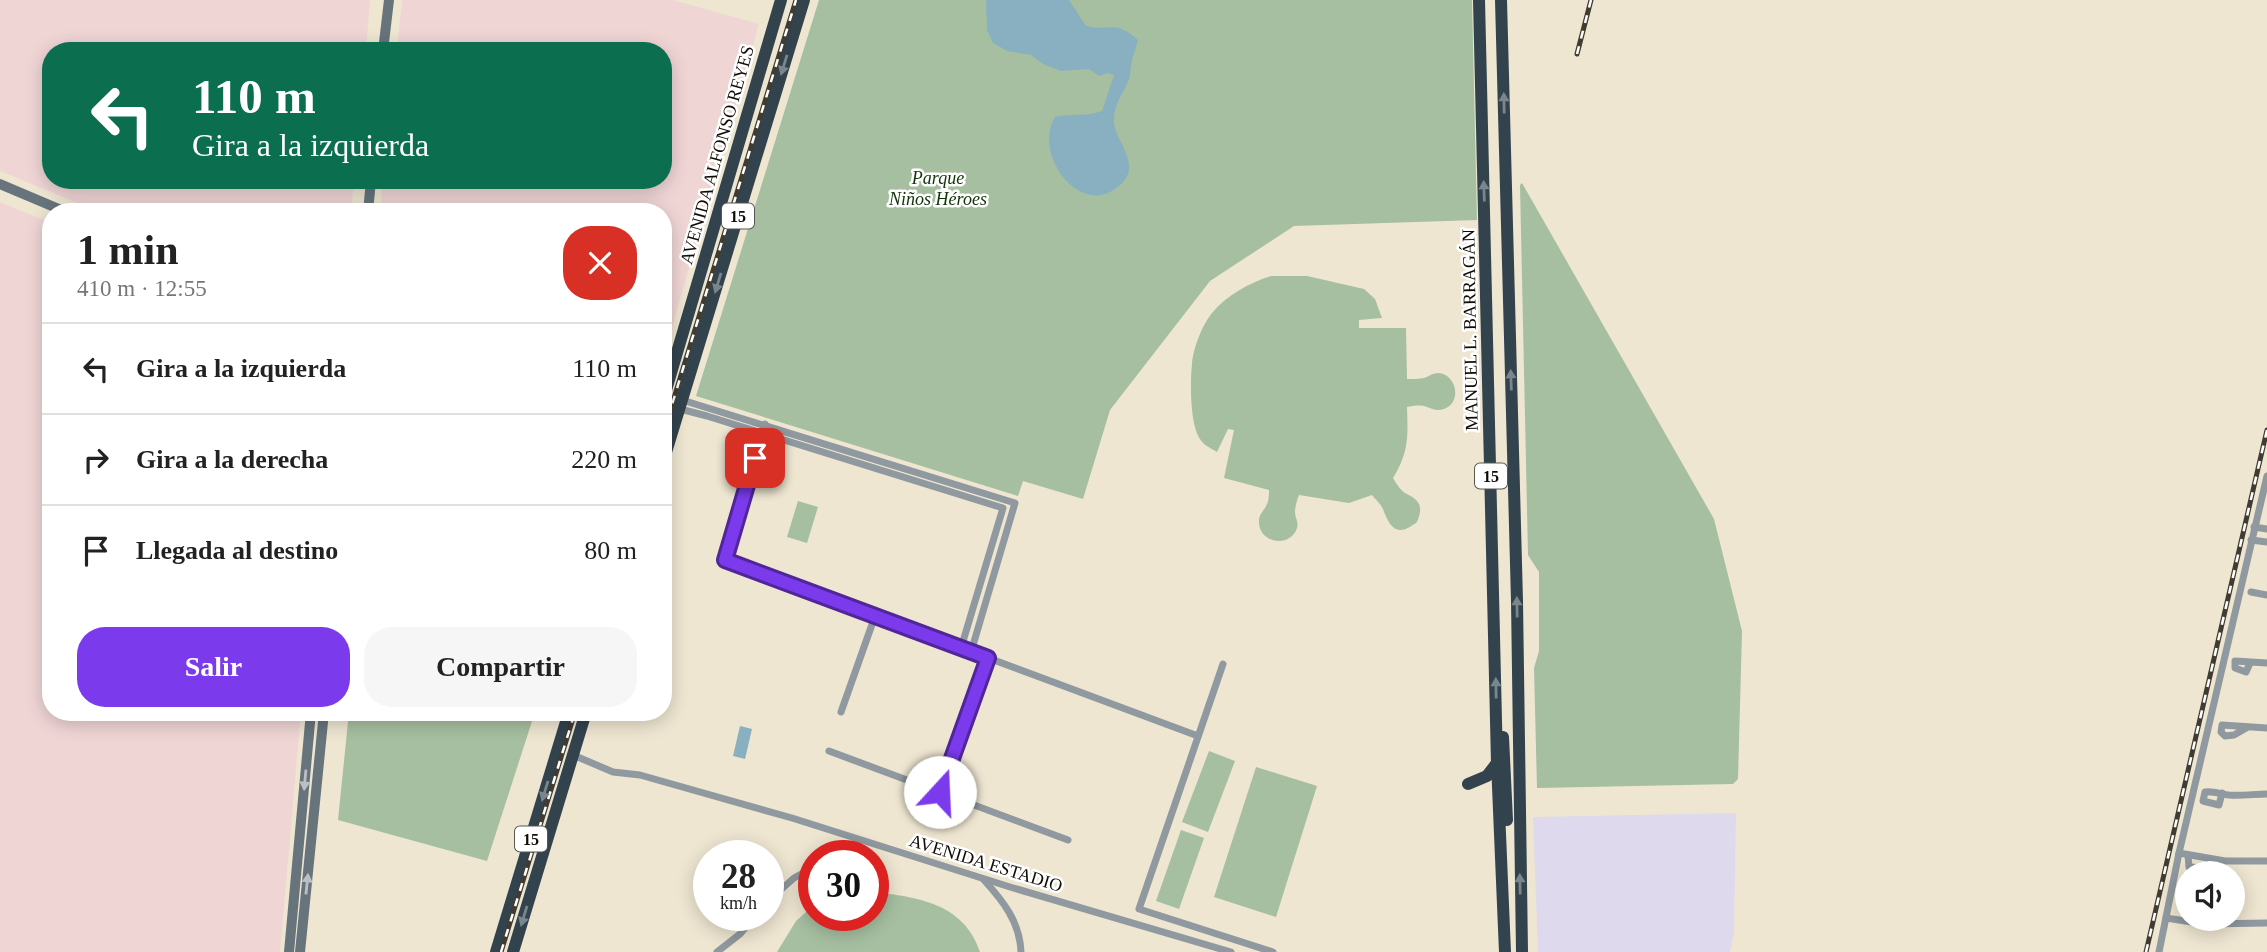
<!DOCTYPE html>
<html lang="es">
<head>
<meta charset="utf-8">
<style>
  :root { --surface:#fff; --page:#f6f6f6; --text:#222; --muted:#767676; --line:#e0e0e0; --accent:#7c3aed }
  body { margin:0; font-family:Georgia,serif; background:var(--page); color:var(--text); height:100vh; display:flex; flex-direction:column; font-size:26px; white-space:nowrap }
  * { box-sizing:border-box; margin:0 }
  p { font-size:23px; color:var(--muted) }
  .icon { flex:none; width:38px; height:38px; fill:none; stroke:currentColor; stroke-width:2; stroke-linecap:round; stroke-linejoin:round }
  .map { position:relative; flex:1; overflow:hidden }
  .sheet { position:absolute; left:42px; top:203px; width:630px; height:518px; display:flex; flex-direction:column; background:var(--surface); border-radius:28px; box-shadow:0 4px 18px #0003 }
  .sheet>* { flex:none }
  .banner { position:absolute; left:42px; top:42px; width:630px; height:147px; border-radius:28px; box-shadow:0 4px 18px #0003; background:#0b6e4f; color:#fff; overflow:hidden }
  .fabs { position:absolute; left:2175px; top:861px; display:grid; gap:14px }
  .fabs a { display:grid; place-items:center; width:70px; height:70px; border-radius:50%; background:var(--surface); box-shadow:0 4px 18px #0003; font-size:35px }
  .speed { position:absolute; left:693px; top:840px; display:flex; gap:14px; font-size:35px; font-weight:700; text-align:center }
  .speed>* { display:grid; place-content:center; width:91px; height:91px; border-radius:50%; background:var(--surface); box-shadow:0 4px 18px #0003; line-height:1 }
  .speed small { font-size:18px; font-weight:400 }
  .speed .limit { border:10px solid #d22; background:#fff; color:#111 }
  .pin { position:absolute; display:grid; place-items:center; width:60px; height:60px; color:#fff; margin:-30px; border-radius:14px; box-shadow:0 4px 10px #0006 }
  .me { position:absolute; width:77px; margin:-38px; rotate:20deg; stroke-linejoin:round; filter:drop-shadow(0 0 5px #0008) }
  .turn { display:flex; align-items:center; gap:24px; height:147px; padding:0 35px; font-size:32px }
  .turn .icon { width:91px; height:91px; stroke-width:2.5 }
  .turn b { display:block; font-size:49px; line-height:60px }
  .round { display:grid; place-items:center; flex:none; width:74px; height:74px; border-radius:28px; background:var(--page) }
  .summary { display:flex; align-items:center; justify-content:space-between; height:119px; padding:0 35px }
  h1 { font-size:42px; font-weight:800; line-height:52px }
  .cta { display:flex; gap:14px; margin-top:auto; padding:14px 35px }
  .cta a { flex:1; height:80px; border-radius:28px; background:var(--accent); color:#fff; font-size:28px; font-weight:800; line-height:80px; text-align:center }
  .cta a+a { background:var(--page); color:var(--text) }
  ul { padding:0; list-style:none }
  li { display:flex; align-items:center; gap:21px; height:91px; padding:0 35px; border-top:2px solid var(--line) }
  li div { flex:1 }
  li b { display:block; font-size:26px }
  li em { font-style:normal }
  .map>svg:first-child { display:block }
  .commercial { fill:#dfd9ee }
  .industrial { fill:#f0d5d5 }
  .green { fill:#a6bfa1 }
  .water { fill:#88b0c1 }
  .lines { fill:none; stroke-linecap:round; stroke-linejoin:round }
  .street { stroke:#90999f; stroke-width:7 }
  .secondary { stroke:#67747c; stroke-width:10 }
  .highway { stroke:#32434e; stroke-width:12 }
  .rail-casing { stroke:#403c32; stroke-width:5 }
  .rail { stroke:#fff; stroke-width:2.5; stroke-dasharray:8; stroke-linecap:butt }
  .oneway { fill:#7a858c }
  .oneway2 { fill:#bbc0c4 }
  .route-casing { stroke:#51269a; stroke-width:18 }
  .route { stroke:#7c3aed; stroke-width:12 }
  .labels { text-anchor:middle; stroke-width:5; stroke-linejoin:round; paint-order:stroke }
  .shield { fill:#fff; stroke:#585651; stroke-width:2 }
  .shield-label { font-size:16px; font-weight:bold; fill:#100d06 }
  .street-label { font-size:18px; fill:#100d06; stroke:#fff }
  .park-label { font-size:18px; font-style:italic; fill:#103308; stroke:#fff }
</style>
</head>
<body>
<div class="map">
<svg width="2267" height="952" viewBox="0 0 2267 952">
  <rect width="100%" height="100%" fill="#eee6d1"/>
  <path class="commercial" d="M 1736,813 L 1734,934 L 1730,952 L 1538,952 L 1533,817 Z"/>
  <g class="industrial">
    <path d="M 0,0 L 370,0 L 366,51 L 51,51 L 51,180 L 354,180 L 351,212 L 99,212 L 0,171 Z"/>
    <path d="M 402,0 L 673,0 L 759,24 L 663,359 L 663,212 L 380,212 L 383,180 L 663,180 L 663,51 L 397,51 Z"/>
    <path d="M 0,202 L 51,223 L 51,712 L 301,712 L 280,952 L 0,952 Z"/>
  </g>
  <g class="green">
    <path d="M 819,0 L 1472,0 L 1477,220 L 1294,226 L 1210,281 L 1110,410 L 1083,499 L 1023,481 L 1018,496 L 696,396 Z"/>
    <path d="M 1522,183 L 1714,519 L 1742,631 L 1738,779 L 1733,784 L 1537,788 L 1534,668 L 1539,651 L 1539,572 L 1528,555 L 1520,185 Z"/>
    <path d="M 1271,276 L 1307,276 L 1364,289 L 1375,299 L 1382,318 L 1359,320 L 1359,328 L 1406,328 L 1407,379 C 1412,379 1419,379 1424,378 C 1430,376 1432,373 1439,373 C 1457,375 1462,403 1444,409 C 1436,412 1431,408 1424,406 C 1419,405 1412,406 1407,407 C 1408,436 1409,452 1393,478 C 1396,483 1400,490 1405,493 C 1419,500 1424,505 1417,522 C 1397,538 1390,528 1383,509 C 1381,504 1375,499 1372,495 L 1349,503 L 1299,495 C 1297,500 1295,507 1295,512 C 1295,518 1299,522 1297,528 C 1290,549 1258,543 1259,521 C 1259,514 1263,512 1266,506 C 1269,502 1269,494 1269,490 L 1224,478 L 1234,430 L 1228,429 L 1217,452 C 1211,448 1203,445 1200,439 C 1190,424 1190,383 1192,364 C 1193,349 1202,325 1212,313 C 1227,295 1249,283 1271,276 Z"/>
    <path d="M 798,501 L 818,507 L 807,543 L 787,537 Z"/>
    <path d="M 349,712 L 535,712 L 487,861 L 338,820 Z"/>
    <path d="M 1209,751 L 1235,761 L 1208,832 L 1182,822 Z"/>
    <path d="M 1256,767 L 1317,786 L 1276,917 L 1214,897 Z"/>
    <path d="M 1181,830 L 1204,838 L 1179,909 L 1156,901 Z"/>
    <path d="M 873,892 C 917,897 964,903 980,952 L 777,952 L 796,921 L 814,905 L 814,915 L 873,915 Z"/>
  </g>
  <g class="water">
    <path d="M 986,0 L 1069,0 L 1086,26 C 1112,32 1114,19 1138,40 C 1136,49 1132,57 1131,66 C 1130,71 1131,76 1128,82 C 1122,95 1113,106 1114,122 C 1115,142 1144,165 1119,186 C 1080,220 1032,153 1055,117 C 1071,113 1086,117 1102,111 L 1114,75 L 1107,73 L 1099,76 L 1089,69 L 1061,71 L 1043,64 L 1031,55 L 1007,51 L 993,43 L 987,30 Z"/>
    <path d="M 740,726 L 752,729 L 745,759 L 733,756 Z"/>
  </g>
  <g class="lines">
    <g class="street">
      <path d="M 682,400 L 1015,503 L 971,652"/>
      <path d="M 680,409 L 707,416 L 1003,508 L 961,648"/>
      <path d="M 765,424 L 725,560 L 1198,736"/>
      <path d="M 2254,527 L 2267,529"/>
      <path d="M 2251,540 L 2267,542"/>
      <path d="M 2251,592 L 2267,595"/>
      <path d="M 2250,663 L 2246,672 L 2235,668 L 2235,661 L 2267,663"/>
      <path d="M 1223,664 L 1139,909 L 1273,952"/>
      <path d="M 841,712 L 875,616"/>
      <path d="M 2248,727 L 2234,735 L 2225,736 L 2221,732 L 2222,725 L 2267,728"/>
      <path d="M 829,751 L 1068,840"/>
      <path d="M 573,755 L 613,772 L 640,775 L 792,818 L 1010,887 L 1231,952"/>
      <path d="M 940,792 L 988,658"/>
      <path d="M 2222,793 L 2219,805 L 2203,801 L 2205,792 C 2213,791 2221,794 2229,795 C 2242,796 2255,794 2267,794"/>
      <path d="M 2179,853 L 2225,861 L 2267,861"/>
      <path d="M 2188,855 L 2189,867 L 2204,868 L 2212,860"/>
      <path d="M 984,880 C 1003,901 1020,922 1021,952"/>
      <path d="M 768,901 L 794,878 L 814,867"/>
      <path d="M 2166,918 L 2205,924 L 2267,923"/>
      <path d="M 717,952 L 740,934 L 756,915"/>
      <path d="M 2159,952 L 2179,853 L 2267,476"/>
    </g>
    <g class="secondary">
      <path d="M 383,51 L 389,0"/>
      <path d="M 0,184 L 66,212"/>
      <path d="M 368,212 L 371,180"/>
      <path d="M 289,952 L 311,712"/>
      <path d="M 300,952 L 324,712"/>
    </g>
    <g class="highway">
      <path d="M 1479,0 L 1497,763 L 1505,952"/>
      <path d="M 1501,0 L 1517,601 L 1522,952"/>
      <path d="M 663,400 L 781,0"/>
      <path d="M 663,462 L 804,0"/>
      <path d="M 1503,737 L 1507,820"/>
      <path d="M 1468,784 L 1487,776 L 1497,763"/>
      <path d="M 496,952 L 569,712"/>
      <path d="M 513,952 L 586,712"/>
    </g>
    <g class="rail-casing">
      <g id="rail">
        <path d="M 1577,54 L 1591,0"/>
        <path d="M 663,434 L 796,0"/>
        <path d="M 501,952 L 575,712"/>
        <path d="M 2146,952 L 2267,430"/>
      </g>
    </g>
    <use href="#rail" class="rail"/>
  </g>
  <defs><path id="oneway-solid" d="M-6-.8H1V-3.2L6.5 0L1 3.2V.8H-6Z" transform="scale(1.75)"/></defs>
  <g class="oneway">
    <use href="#oneway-solid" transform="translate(784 65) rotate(107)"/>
    <use href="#oneway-solid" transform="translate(1504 103) rotate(-91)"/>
    <use href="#oneway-solid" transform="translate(1484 191) rotate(-92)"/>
    <use href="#oneway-solid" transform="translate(718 283) rotate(107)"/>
    <use href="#oneway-solid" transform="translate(1511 380) rotate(-92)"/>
    <use href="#oneway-solid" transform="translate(1517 607) rotate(-91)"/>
    <use href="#oneway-solid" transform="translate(1496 688) rotate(-91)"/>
    <use href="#oneway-solid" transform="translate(545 791) rotate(107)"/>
    <use href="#oneway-solid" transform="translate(1520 884) rotate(-91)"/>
    <use href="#oneway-solid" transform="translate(524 916) rotate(107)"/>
  </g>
  <g class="oneway2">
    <use href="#oneway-solid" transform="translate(305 780) rotate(95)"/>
    <use href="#oneway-solid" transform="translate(307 884) rotate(-84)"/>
  </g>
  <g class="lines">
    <g class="route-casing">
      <path id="route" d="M 755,458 L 725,560 L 988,658 L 940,792"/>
    </g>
    <use href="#route" class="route"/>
  </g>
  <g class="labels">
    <g class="shield">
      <rect x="722" y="203.5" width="32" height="25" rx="5"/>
      <rect x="1475" y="463.5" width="32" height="25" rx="5"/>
      <rect x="515" y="826.5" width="32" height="25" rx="5"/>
    </g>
    <g class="shield-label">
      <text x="738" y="222">15</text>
      <text x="1491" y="482">15</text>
      <text x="531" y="845">15</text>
    </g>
    <g class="street-label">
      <text transform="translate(717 155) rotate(-74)" y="6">AVENIDA ALFONSO REYES</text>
      <text transform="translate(1470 330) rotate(-91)" y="6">MANUEL L. BARRAGÁN</text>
      <text transform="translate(986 863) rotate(17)" y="6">AVENIDA ESTADIO</text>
    </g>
    <g class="park-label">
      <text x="938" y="184">Parque<tspan x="938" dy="21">Niños Héroes</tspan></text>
    </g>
  </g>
</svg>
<div class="fabs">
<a><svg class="icon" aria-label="sound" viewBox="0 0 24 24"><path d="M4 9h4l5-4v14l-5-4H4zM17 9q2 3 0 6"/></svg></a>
</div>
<div class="speed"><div>28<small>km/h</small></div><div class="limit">30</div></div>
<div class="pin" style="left:755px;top:458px;background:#d93025"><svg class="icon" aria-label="arrive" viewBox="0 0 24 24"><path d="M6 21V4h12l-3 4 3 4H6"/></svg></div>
<svg class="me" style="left:940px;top:792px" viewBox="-20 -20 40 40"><circle r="19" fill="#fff"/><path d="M0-13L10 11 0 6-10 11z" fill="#7c3aed"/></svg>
<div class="banner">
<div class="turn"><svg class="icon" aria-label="left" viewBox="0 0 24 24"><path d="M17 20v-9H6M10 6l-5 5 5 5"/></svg><div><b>110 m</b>Gira a la izquierda</div></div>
</div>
<section class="sheet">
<div class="summary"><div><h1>1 min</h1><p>410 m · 12:55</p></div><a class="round" style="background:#d93025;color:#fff"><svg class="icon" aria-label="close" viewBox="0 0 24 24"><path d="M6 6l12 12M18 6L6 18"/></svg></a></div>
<ul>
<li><svg class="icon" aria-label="left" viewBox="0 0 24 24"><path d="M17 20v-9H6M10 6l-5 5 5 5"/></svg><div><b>Gira a la izquierda</b></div><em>110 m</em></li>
<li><svg class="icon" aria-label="right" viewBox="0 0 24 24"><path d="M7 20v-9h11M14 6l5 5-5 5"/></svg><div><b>Gira a la derecha</b></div><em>220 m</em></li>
<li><svg class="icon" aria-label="arrive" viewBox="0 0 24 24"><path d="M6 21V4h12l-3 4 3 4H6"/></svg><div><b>Llegada al destino</b></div><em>80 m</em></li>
</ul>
<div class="cta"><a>Salir</a><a>Compartir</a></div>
</section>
</div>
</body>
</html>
